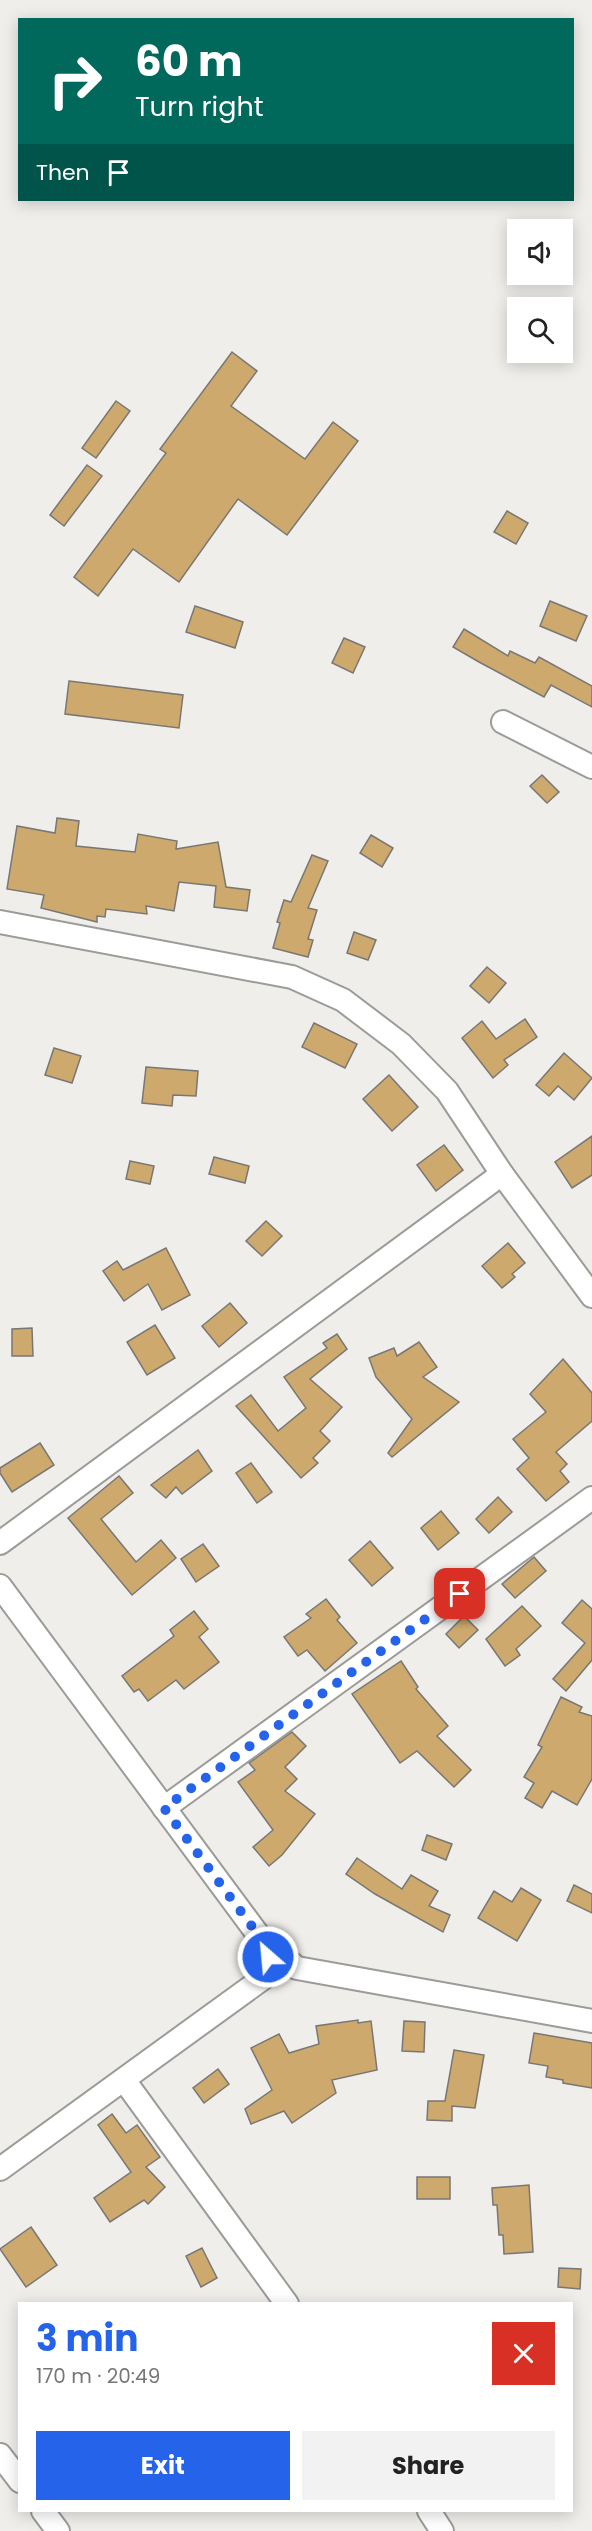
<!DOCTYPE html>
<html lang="en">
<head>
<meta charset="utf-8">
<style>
  :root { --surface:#fff; --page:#f2f2f2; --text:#222; --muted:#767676; --accent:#2563eb }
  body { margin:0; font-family:Poppins,sans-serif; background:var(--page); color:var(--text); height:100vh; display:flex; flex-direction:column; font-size:22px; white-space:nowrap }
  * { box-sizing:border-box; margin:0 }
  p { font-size:20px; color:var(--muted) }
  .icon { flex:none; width:33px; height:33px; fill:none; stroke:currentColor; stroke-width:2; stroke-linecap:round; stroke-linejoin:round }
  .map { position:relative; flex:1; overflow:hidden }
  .details { position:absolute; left:18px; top:2302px; width:555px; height:210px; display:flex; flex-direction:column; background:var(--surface); border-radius:0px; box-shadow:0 3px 15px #0003 }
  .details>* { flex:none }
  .hud { position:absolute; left:18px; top:18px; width:556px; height:183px; border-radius:0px; box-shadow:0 3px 15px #0003; background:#00695c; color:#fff; overflow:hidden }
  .buttons { position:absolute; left:507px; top:219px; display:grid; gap:12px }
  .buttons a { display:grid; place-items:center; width:66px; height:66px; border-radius:0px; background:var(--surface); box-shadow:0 3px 15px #0003; font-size:30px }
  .pin { position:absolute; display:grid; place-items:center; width:51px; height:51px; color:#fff; margin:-26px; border-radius:12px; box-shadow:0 3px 9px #0006 }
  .me { position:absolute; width:66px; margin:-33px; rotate:333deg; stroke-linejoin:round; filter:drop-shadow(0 0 4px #0008) }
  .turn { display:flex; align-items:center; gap:21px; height:126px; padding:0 18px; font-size:27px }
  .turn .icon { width:78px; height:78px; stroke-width:2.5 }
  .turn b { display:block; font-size:42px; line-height:51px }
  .then { display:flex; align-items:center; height:57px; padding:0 18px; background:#0003; gap:12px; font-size:22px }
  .round { display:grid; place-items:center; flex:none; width:63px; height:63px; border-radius:0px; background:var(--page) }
  .head { display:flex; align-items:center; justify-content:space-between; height:102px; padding:0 18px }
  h1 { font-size:36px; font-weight:700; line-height:45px; color:var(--accent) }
  .button { display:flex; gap:12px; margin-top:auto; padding:12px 18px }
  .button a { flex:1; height:69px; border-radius:0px; background:var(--accent); color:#fff; font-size:24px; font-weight:700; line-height:69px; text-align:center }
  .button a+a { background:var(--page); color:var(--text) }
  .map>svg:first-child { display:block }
  .building { fill:#cda96d; stroke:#797774; stroke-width:1.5 }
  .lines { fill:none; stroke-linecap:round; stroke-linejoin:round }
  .minor-casing { stroke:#9b9b97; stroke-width:26 }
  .minor { stroke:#fff; stroke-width:22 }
  .route { stroke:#2563eb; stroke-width:10; stroke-dasharray:0 18 }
</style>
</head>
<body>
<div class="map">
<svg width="592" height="2531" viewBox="0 0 592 2531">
  <rect width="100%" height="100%" fill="#efeeeb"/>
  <g class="building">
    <path d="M 232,352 L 257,371 L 231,406 L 305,459 L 333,422 L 358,441 L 287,535 L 238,499 L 179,582 L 133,549 L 98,596 L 74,577 L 166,453 L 160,449 Z"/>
    <path d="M 116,401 L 130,411 L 96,458 L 82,448 Z"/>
    <path d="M 87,465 L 102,476 L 64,526 L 50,515 Z"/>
    <path d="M 507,511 L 528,523 L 516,544 L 494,532 Z"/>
    <path d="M 550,601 L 587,616 L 576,641 L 540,626 Z"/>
    <path d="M 195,606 L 243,622 L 235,648 L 186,632 Z"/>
    <path d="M 464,629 L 508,656 L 510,651 L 535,663 L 539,657 L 592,686 L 592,707 L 551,685 L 544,697 L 479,662 L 453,647 Z"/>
    <path d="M 344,638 L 365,647 L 353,673 L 332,663 Z"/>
    <path d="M 69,681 L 183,695 L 179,728 L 65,714 Z"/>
    <path d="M 542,775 L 559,792 L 547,803 L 530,786 Z"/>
    <path d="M 57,818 L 79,821 L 76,846 L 135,852 L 138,834 L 177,841 L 176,849 L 218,842 L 226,887 L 250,890 L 247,911 L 214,907 L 216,886 L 179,882 L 174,911 L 146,906 L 147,914 L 106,909 L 105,917 L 97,916 L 97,922 L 41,908 L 44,895 L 7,889 L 17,826 L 55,833 Z"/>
    <path d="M 371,835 L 393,848 L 382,867 L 360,853 Z"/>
    <path d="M 312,855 L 328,861 L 308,908 L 317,910 L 308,939 L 313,940 L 308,957 L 273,948 L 280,923 L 277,922 L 284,900 L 291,902 Z"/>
    <path d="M 354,932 L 376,940 L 368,960 L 347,953 Z"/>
    <path d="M 487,967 L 506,983 L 489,1003 L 470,986 Z"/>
    <path d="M 525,1019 L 537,1037 L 504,1060 L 508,1065 L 493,1078 L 462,1038 L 482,1021 L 496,1039 Z"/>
    <path d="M 314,1023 L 357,1044 L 345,1068 L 302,1047 Z"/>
    <path d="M 54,1048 L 81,1056 L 72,1083 L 45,1075 Z"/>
    <path d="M 564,1053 L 592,1078 L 574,1100 L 558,1086 L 549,1096 L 536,1085 Z"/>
    <path d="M 146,1067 L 198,1071 L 196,1096 L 173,1095 L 172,1106 L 142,1103 Z"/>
    <path d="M 389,1075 L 418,1107 L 392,1131 L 363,1099 Z"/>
    <path d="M 592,1136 L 592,1175 L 572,1188 L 555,1162 Z"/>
    <path d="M 444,1145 L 463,1170 L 436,1191 L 417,1165 Z"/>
    <path d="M 214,1157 L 249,1166 L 245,1183 L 209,1174 Z"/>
    <path d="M 130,1161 L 154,1166 L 150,1184 L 126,1179 Z"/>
    <path d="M 266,1221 L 282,1236 L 262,1256 L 246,1241 Z"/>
    <path d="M 508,1243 L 525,1263 L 512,1274 L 515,1277 L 502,1288 L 482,1266 Z"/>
    <path d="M 166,1248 L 190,1295 L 162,1310 L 148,1284 L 124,1301 L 103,1271 L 117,1261 L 123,1270 Z"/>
    <path d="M 230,1303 L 247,1323 L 219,1347 L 202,1326 Z"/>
    <path d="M 155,1325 L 175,1358 L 147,1375 L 127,1342 Z"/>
    <path d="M 32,1328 L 33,1356 L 12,1356 L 12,1329 Z"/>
    <path d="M 337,1334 L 347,1349 L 310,1379 L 342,1407 L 320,1431 L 330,1441 L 313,1458 L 318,1463 L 301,1478 L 236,1406 L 251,1395 L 278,1431 L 306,1408 L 284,1377 L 327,1348 L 323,1343 Z"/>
    <path d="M 419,1342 L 437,1367 L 423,1377 L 459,1402 L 392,1457 L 388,1453 L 412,1419 L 376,1377 L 369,1358 L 394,1348 L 397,1356 Z"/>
    <path d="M 563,1359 L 592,1393 L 592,1421 L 556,1452 L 567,1464 L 560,1471 L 569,1482 L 546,1501 L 517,1469 L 529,1458 L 513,1439 L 546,1412 L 530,1394 Z"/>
    <path d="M 40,1443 L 54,1465 L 12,1492 L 0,1473 L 0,1468 Z"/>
    <path d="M 198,1450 L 212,1471 L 182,1494 L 176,1487 L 166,1498 L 151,1485 Z"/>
    <path d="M 251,1463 L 272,1492 L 257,1503 L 236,1473 Z"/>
    <path d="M 119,1476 L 133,1493 L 101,1519 L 136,1562 L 161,1540 L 176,1558 L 132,1595 L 68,1518 Z"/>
    <path d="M 498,1497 L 512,1512 L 489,1533 L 476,1519 Z"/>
    <path d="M 441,1511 L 459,1533 L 438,1550 L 421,1528 Z"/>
    <path d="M 370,1541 L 393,1568 L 372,1586 L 349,1560 Z"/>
    <path d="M 203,1544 L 219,1566 L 196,1582 L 181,1559 Z"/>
    <path d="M 534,1557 L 546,1571 L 515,1598 L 502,1584 Z"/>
    <path d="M 326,1599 L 340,1617 L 337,1620 L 357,1643 L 325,1671 L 307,1650 L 298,1656 L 284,1637 L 311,1618 L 306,1614 Z"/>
    <path d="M 582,1600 L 592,1609 L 592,1660 L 566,1691 L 553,1679 L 585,1643 L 562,1623 Z"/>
    <path d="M 522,1606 L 541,1626 L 516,1649 L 520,1655 L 505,1666 L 486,1639 Z"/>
    <path d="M 194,1611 L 208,1629 L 199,1637 L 219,1662 L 184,1689 L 176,1680 L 148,1701 L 139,1689 L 134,1692 L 122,1676 L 174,1636 L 170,1630 Z"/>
    <path d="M 464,1616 L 478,1630 L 459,1648 L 446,1634 Z"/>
    <path d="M 401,1661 L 418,1687 L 416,1689 L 448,1726 L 437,1736 L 471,1770 L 454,1787 L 417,1751 L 400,1763 L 352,1694 Z"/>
    <path d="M 561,1697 L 582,1707 L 579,1712 L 592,1716 L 592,1779 L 577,1805 L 552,1791 L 542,1808 L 525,1798 L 534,1783 L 524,1777 L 542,1747 L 538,1745 Z"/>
    <path d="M 292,1732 L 306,1746 L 285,1767 L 297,1779 L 285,1791 L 315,1814 L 282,1855 L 269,1866 L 253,1847 L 273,1830 L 238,1782 L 255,1770 L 249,1763 Z"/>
    <path d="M 427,1835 L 452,1844 L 446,1860 L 422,1850 Z"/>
    <path d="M 357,1858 L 402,1889 L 411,1875 L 438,1891 L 429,1906 L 450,1915 L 443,1932 L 375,1894 L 346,1874 Z"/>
    <path d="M 574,1885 L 592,1894 L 592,1913 L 567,1901 Z"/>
    <path d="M 521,1888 L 541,1900 L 517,1941 L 478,1918 L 494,1891 L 512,1902 Z"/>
    <path d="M 358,2020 L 358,2023 L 371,2021 L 377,2070 L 332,2080 L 336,2093 L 292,2123 L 284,2111 L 251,2124 L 245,2109 L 272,2090 L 251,2048 L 279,2034 L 289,2053 L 319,2044 L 316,2026 Z"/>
    <path d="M 404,2021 L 425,2022 L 424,2052 L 402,2051 Z"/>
    <path d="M 534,2033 L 592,2043 L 592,2088 L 563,2083 L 563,2080 L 546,2077 L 548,2066 L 529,2063 Z"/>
    <path d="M 454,2050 L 484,2055 L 475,2108 L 452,2106 L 452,2121 L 427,2120 L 428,2101 L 445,2101 Z"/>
    <path d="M 218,2069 L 229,2084 L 204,2103 L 193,2088 Z"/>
    <path d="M 112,2114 L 126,2133 L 137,2125 L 160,2157 L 146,2167 L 165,2187 L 148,2204 L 144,2200 L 110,2222 L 94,2198 L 131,2172 L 98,2125 Z"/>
    <rect x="417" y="2177" width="33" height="22"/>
    <path d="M 529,2185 L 533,2252 L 504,2254 L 503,2235 L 499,2235 L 497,2205 L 493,2205 L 492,2188 Z"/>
    <path d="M 31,2227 L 57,2265 L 26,2287 L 0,2249 Z"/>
    <path d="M 202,2248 L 217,2278 L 201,2287 L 186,2256 Z"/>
    <path d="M 559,2268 L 581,2269 L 580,2289 L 558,2287 Z"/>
  </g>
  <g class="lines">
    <g class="minor-casing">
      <g id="minor">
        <path d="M 503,722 L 592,767"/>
        <path d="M 0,922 L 292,977 L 343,1000 L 401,1044 L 447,1091 L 502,1174 L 592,1296"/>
        <path d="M 0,1543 L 502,1174"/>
        <path d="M 0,1586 L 262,1940 C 269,1955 270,1965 262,1979 L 0,2169"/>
        <path d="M 164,1808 L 592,1498"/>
        <path d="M 262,1940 L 297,1968 L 592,2021"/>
        <path d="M 124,2080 L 287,2304"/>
        <path d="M 0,2455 L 20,2481"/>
        <path d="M 43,2511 L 58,2531"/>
        <path d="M 429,2511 L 442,2531"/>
      </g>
    </g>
    <use href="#minor" class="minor"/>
  </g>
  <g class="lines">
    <path class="route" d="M 268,1957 L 262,1940 L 164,1808 L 460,1594"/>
  </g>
</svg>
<div class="buttons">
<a><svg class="icon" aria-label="sound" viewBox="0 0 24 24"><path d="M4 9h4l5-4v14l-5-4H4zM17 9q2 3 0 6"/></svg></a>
<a><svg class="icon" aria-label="search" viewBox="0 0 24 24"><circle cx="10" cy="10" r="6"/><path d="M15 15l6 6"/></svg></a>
</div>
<div class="pin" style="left:460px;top:1594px;background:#d93025"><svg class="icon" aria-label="arrive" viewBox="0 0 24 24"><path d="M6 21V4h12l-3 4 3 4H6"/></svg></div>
<svg class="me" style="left:268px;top:1957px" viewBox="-20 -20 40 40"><circle r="17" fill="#2563eb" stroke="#fff" stroke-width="3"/><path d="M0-11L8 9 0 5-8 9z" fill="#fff"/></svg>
<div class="hud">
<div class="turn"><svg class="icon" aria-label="right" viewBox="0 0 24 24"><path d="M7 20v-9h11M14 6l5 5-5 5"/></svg><div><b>60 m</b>Turn right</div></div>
<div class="then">Then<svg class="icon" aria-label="arrive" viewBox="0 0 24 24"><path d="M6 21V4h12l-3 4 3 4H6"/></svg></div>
</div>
<section class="details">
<div class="head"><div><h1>3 min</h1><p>170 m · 20:49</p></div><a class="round" style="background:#d93025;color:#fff"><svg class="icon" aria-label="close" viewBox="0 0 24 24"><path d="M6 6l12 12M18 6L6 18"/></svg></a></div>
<div class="button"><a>Exit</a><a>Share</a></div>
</section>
</div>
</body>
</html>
